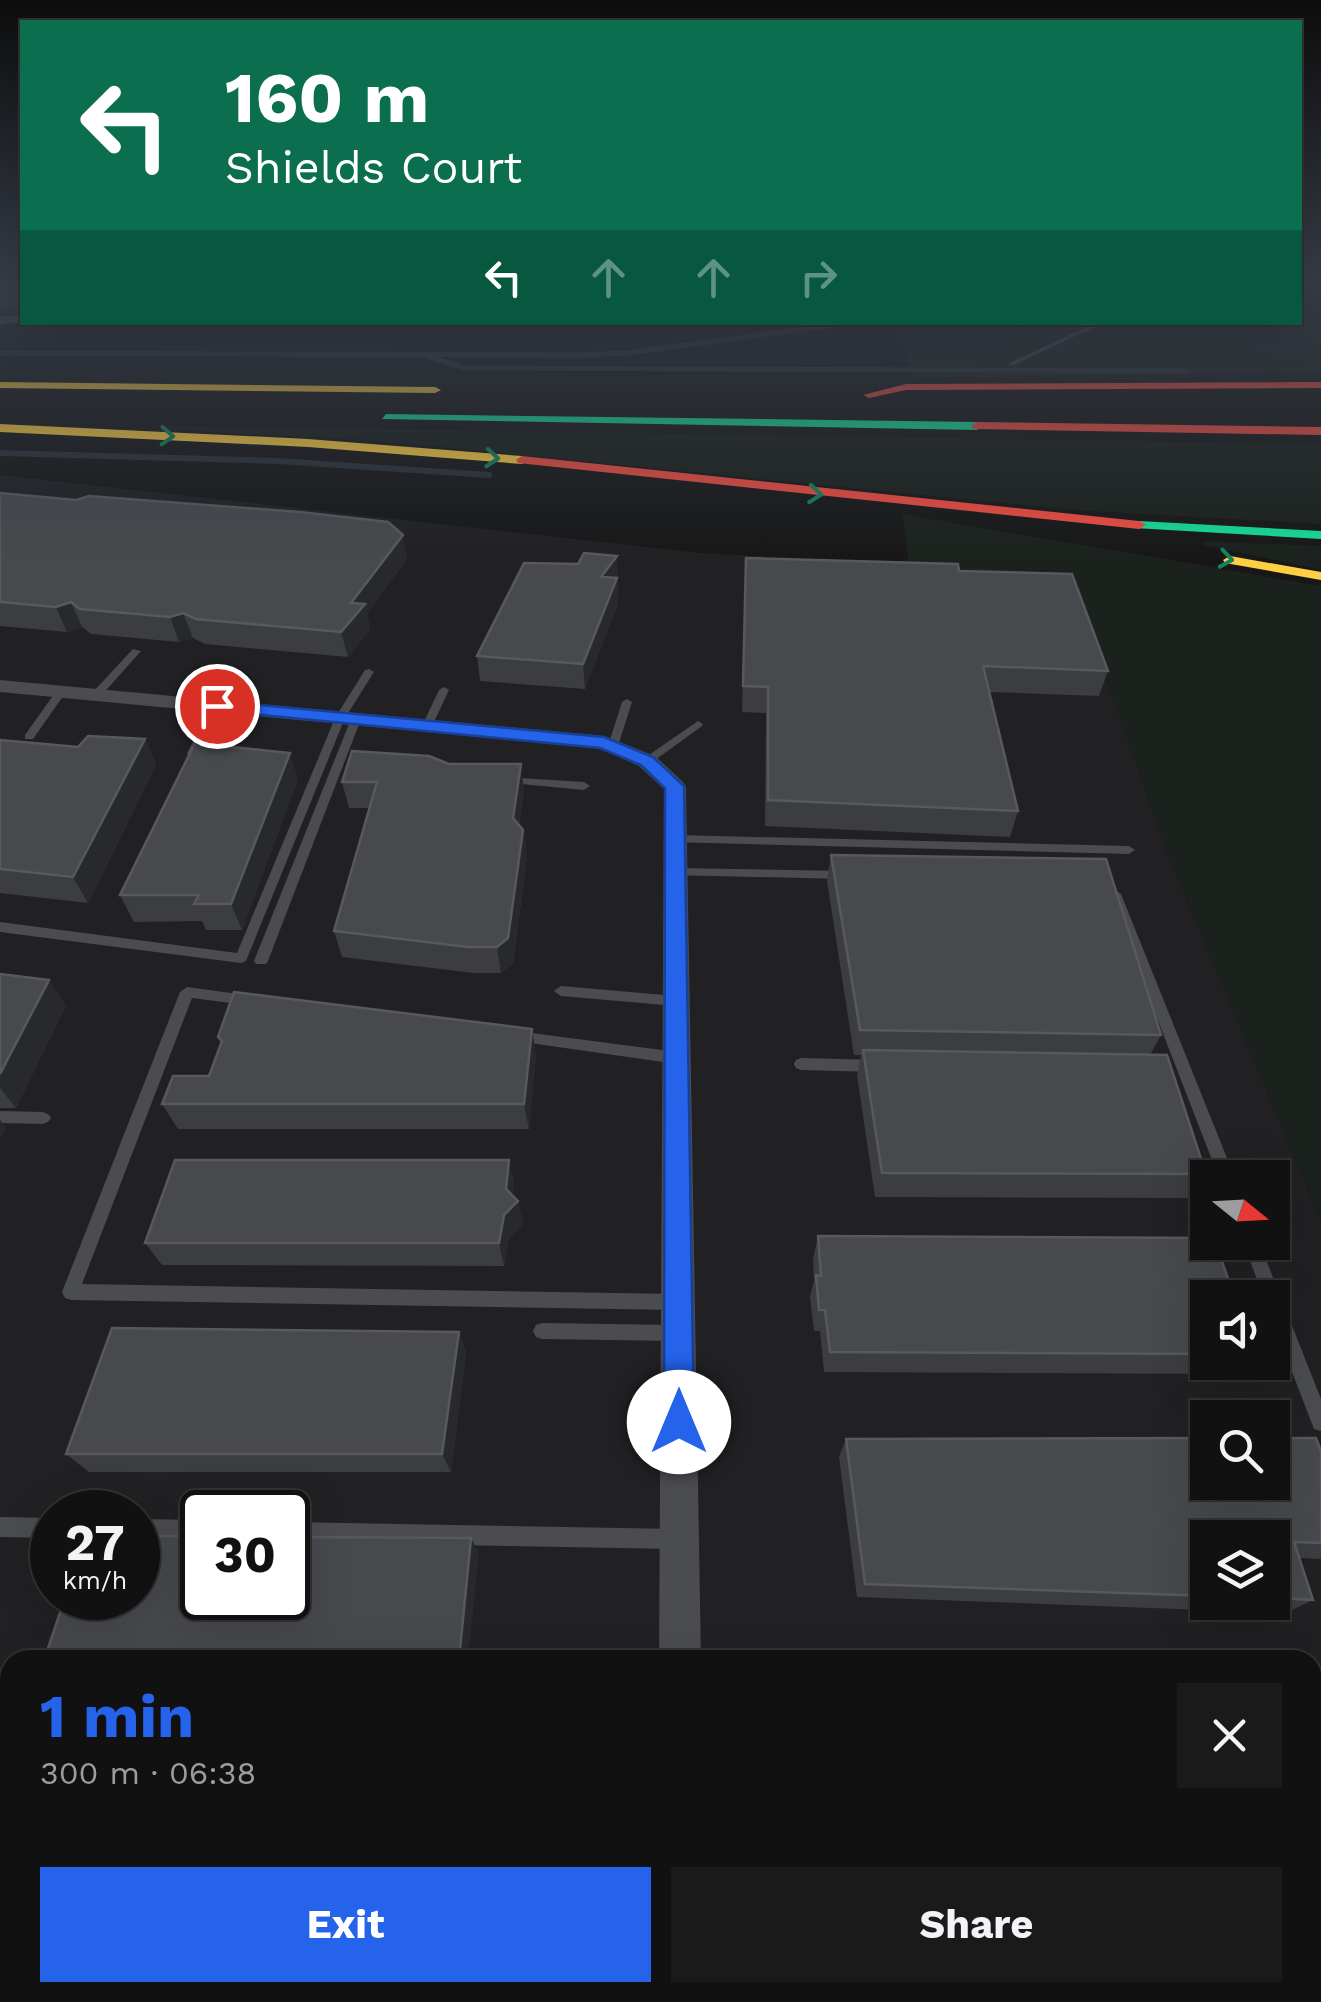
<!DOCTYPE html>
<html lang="en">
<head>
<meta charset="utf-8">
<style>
  :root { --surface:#111; --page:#1a1a1a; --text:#f1f3f6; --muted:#9c9d9f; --line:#303131; --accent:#2563eb }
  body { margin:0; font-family:"Work Sans",sans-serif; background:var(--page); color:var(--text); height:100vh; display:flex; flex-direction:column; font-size:38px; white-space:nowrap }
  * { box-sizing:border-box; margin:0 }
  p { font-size:32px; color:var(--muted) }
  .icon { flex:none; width:55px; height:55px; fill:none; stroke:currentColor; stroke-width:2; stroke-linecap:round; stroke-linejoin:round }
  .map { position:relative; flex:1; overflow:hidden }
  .drawer { position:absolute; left:0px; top:1650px; width:1322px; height:352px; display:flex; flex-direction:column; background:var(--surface); border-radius:30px 30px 0 0; box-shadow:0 10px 40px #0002,0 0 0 2px var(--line) }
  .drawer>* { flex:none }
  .banner { position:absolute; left:20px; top:20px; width:1282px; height:305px; border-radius:0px; box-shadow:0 10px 40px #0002,0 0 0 2px var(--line); background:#0b6e4f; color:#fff; overflow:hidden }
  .needle { width:65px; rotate:108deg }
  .buttons { position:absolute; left:1190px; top:1160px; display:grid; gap:20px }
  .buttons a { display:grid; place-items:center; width:100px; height:100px; border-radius:0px; background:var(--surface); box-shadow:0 10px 40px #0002,0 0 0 2px var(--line); font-size:50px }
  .speed { position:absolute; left:30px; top:1490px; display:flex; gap:20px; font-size:50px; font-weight:700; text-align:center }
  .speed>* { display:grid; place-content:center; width:130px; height:130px; border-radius:50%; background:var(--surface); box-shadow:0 10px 40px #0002,0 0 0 2px var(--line); line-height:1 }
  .speed small { font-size:25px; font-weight:400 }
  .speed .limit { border:5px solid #111; border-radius:15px; background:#fff; color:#111 }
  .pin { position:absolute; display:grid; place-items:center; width:85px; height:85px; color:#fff; margin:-42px; border:5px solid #fff; border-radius:50%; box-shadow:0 2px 10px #0007 }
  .me { position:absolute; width:110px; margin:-55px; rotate:0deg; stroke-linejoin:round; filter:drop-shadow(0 0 8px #0008) }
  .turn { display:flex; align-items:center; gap:35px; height:210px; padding:0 40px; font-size:45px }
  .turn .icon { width:130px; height:130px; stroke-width:2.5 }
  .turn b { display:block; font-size:70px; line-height:85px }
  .lanes { display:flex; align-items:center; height:95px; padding:0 40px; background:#0003; justify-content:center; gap:50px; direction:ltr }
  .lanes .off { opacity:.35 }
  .round { display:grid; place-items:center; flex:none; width:105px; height:105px; border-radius:0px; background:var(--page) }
  .head { display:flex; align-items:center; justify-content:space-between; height:170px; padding:0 40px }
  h1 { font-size:60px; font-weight:700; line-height:75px; color:var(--accent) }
  .cta { display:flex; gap:20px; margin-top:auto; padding:20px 40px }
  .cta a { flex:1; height:115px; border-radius:0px; background:var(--accent); color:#fff; font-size:40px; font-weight:700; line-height:115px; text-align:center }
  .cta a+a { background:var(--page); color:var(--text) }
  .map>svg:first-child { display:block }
  .built { fill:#212124; fill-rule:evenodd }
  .green { fill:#1b211c }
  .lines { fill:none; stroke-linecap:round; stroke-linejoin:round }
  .stream-far1 { stroke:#2a3239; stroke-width:5 }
  .stream { stroke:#2a3239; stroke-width:6 }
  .lane { fill:#4b4c50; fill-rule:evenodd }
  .street { fill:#4b4c50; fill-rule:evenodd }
  .fast { fill:#16e098; fill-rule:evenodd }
  .slow { fill:#ffcf43; fill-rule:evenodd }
  .jam { fill:#f24e42; fill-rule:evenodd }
  .wall { fill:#3c3d40; fill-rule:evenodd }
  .shaded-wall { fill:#28292a }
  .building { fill:#48494d; stroke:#57595e; stroke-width:2.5 }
  .oneway { stroke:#14835c }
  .route { fill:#2563eb; stroke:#184099; stroke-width:2.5 }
</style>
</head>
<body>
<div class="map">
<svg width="1321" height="2002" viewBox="0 0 1321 2002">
  <rect width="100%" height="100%" fill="#171717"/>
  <path class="built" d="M 0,475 L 699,553 L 1069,572 L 1170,859 L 1321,1221 L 1321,2002 L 0,2002 ZM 1208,1178 L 1272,1178 L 1272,1242 L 1208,1242 ZM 1208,1298 L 1272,1298 L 1272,1362 L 1208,1362 ZM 1208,1418 L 1272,1418 L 1272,1482 L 1208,1482 ZM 52,1512 L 138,1512 L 138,1598 L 52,1598 ZM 202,1512 L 288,1512 L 288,1598 L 202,1598 ZM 1208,1538 L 1272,1538 L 1272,1602 L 1208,1602 ZM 10,1660 L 1312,1660 L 1312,1992 L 10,1992 Z"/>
  <g class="green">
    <path d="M 1300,280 L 1321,280 L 1321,372 L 913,378 L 897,323 L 1300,322 Z"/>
    <path d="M 170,426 L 1321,444 L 1321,524 L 1074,510 L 371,440 L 166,430 Z"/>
    <path d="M 902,514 L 1321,586 L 1321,1221 L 1170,859 L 1069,572 L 909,564 Z"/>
    <path d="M 1202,541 L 1321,546 L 1321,570 L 1203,545 Z"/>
  </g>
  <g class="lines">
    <g class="stream-far1">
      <path d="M 0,353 L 579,355 L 626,353 L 858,322"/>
      <path d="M 427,356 L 464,368 L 1187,371"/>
    </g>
    <path class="stream" d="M 0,453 L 278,461 L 489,475"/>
    <g class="lane">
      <path d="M 1097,322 L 1106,322 L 1013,365 L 1008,364 Z"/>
      <path d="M 133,649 L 141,651 L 100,697 L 92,697 L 92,693 Z"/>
      <path d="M 369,669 L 374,672 L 345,718 L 246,961 L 241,963 L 0,932 L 0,922 L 237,953 L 335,718 L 365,670 Z"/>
      <path d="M 444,687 L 449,690 L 432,726 L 427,729 L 423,728 L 422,726 L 439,690 Z"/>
      <path d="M 61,689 L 66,692 L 33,739 L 25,739 L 25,735 L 57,690 Z"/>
      <path d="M 627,699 L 632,702 L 618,746 L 617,748 L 609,748 L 608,746 L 622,702 Z"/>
      <path d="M 217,703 L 222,706 L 197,753 L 192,756 L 188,755 L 187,753 L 212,706 Z"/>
      <path d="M 356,716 L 361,719 L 268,961 L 266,964 L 256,964 L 254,961 L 351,719 Z"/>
      <path d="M 698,721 L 703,724 L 702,726 L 651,763 L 643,763 L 643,759 Z"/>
      <path d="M 505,777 L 584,782 L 590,786 L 584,790 L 501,782 L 501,778 Z"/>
      <path d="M 675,835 L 1129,846 L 1135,850 L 1129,854 L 671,842 L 669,839 Z"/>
      <path d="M 675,868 L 845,871 L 851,875 L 845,879 L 671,875 L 669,872 L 671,869 Z"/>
      <path d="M 1115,890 L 1121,894 L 1235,1178 L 1219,1178 L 1109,894 Z"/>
      <path d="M 561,986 L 676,996 L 683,1001 L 676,1006 L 561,996 L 554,991 Z"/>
      <path d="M 187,987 L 246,995 L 253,1000 L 246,1005 L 192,998 L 82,1284 L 677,1294 L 683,1296 L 686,1302 L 683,1308 L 677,1310 L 71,1300 L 65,1298 L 62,1292 L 180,992 Z"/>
      <path d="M 516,1031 L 677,1052 L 682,1054 L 684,1058 L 682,1062 L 677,1064 L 516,1041 L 511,1040 L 509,1036 L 511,1032 Z"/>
      <path d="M 801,1058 L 877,1060 L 882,1062 L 884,1066 L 882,1070 L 877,1072 L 801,1070 L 796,1068 L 794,1064 L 796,1060 Z"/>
      <path d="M 0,1111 L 43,1112 L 48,1114 L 51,1118 L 48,1122 L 43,1124 L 0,1123 Z"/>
      <path d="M 1243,1242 L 1259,1242 L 1321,1399 L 1321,1431 L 1314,1429 L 1272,1320 L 1272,1298 L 1264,1298 Z"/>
      <path d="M 542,1323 L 676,1325 L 682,1327 L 685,1333 L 682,1339 L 676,1341 L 542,1339 L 536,1337 L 533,1331 L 536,1325 Z"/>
      <path d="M 0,1517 L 52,1518 L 52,1538 L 0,1537 Z"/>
      <path d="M 138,1519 L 202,1520 L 202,1540 L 138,1539 Z"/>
      <path d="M 288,1522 L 677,1529 L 684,1532 L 687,1539 L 684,1546 L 677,1549 L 288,1542 Z"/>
    </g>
    <g class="street">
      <path d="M 0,280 L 6,280 L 0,284 Z"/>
      <path d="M 0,316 L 22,316 L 22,322 L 26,322 L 0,324 Z"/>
      <path d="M 0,680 L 604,736 L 655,756 L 683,782 L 686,787 L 701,1660 L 659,1660 L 664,789 L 639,766 L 600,748 L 0,692 Z"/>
      <rect x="659" y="1992" width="50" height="10"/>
    </g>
    <g class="fast">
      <path d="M 386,414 L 977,422 L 983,426 L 977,430 L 382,419 Z"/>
      <path d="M 1139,521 L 1321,531 L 1321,539 L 1134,528 L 1134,522 Z"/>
    </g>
    <g class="slow">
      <path d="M 0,382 L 435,387 L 441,390 L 435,393 L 0,388 Z"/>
      <path d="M 0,424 L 308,439 L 522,456 L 528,460 L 522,464 L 308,447 L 0,432 Z"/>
      <path d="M 1230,556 L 1321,572 L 1321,580 L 1225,563 L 1223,560 Z"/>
    </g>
    <g class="jam">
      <path d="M 1321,382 L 1321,388 L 906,390 L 869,398 L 863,395 L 906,384 Z"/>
      <path d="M 977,422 L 1321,427 L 1321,435 L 973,429 L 971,426 Z"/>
      <path d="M 522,456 L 1139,521 L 1146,525 L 1139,529 L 518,463 L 516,460 Z"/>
    </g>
  </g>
  <g class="wall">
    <path d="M 22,280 L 22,309 L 0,309 L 0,283 Z"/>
    <path d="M 0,493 L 407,559 L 367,614 L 370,629 L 348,657 L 205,644 L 193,638 L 179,642 L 91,634 L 82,627 L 67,632 L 0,626 Z"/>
    <path d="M 617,556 L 618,603 L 585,689 L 480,681 L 477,656 L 578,564 Z"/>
    <path d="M 746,558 L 959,571 L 1108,671 L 1099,696 L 989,692 L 1018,811 L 1010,837 L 765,826 L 766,713 L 742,712 Z"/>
    <path d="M 145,739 L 156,765 L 88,903 L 0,893 L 0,740 L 78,747 Z"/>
    <path d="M 352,751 L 524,790 L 519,825 L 523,830 L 527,856 L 513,964 L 501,973 L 473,973 L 342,957 L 334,931 L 370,808 L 349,808 L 342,782 Z"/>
    <path d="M 298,779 L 242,930 L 206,930 L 202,921 L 134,922 L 120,895 Z"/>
    <path d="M 831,855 L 1161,1035 L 1150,1055 L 1206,1174 L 1188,1198 L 875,1197 L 857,1075 L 861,1055 L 854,1055 L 827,881 Z"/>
    <path d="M 0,974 L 66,1005 L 16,1108 L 0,1108 Z"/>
    <path d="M 218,1037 L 536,1055 L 529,1129 L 178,1129 L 162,1104 L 209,1076 L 221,1042 Z"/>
    <path d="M 509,1160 L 514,1184 L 512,1195 L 518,1201 L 523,1224 L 509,1238 L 504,1266 L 162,1265 L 145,1243 Z"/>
    <path d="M 818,1236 L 1208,1298 L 1208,1362 L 1247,1362 L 1235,1374 L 824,1372 L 820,1331 L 814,1331 L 810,1297 L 814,1281 L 813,1259 Z"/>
    <path d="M 459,1332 L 466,1352 L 451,1472 L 89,1472 L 66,1454 Z"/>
    <path d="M 846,1439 L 1321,1451 L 1321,1559 L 1299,1558 L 1313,1600 L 1286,1613 L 857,1597 L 839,1457 ZM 1208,1538 L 1272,1538 L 1272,1602 L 1208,1602 Z"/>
  </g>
  <g class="shaded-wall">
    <path d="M 403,535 L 407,559 L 367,614 L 370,629 L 348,657 L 341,632 L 351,603 Z"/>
    <path d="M 617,556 L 618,603 L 585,689 L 583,664 L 601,577 Z"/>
    <path d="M 71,602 L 82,627 L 67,632 L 56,607 Z"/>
    <path d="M 183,613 L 193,638 L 179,642 L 170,617 Z"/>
    <path d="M 145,739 L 156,765 L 88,903 L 73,877 Z"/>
    <path d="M 290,753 L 298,779 L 242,930 L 231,904 Z"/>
    <path d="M 521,764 L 524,790 L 516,844 L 513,818 Z"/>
    <path d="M 523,830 L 527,856 L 513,964 L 501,973 L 497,947 Z"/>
    <path d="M 49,980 L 66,1005 L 16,1108 L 0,1088 L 0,1074 Z"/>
    <path d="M 532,1029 L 536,1055 L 529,1129 L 524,1104 Z"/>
    <path d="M 0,1120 L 6,1127 L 0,1139 Z"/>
    <path d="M 509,1160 L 514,1184 L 511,1208 L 518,1201 L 523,1224 L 509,1238 L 504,1266 L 499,1243 Z"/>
    <path d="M 459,1332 L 466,1352 L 451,1472 L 442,1454 Z"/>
    <path d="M 471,1538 L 479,1553 L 468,1660 L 459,1660 Z"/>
    <path d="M 419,1992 L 430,1992 L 429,2002 L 418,2002 Z"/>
  </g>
  <g class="building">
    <path d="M 5,280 L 22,280 L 22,296 L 0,296 L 0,283 Z"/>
    <path d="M 0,493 L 76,500 L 89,496 L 300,512 L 388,522 L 403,535 L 351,603 L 365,604 L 341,632 L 196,619 L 183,613 L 170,617 L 80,609 L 71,602 L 56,607 L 0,602 Z"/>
    <path d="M 584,553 L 617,556 L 601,577 L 617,578 L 583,664 L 477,656 L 524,563 L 578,564 Z"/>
    <path d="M 746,558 L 958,564 L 959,571 L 1072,574 L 1108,671 L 983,666 L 1018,811 L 768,800 L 768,687 L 743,686 Z"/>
    <path d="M 88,736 L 145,739 L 73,877 L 0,869 L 0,740 L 78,747 Z"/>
    <path d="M 195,743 L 290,753 L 231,904 L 194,904 L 199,895 L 120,895 Z"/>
    <path d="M 352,751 L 429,756 L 449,764 L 521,764 L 513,818 L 523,830 L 508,938 L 497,947 L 468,947 L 334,931 L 377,782 L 342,782 Z"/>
    <path d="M 831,855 L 1106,859 L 1161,1035 L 860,1030 Z"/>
    <path d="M 0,974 L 49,980 L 0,1074 Z"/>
    <path d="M 234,992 L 532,1029 L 524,1104 L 162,1104 L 173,1076 L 209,1076 L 222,1041 L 218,1037 Z"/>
    <path d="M 863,1050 L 1167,1055 L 1206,1174 L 882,1173 Z"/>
    <path d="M 175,1160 L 509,1160 L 506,1189 L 518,1201 L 504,1215 L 499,1243 L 145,1243 Z"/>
    <path d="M 818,1236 L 1208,1238 L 1208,1242 L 1215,1242 L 1235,1298 L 1208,1298 L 1208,1354 L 830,1352 L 825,1310 L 819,1310 L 816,1275 L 821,1276 Z"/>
    <path d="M 112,1328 L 459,1332 L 442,1454 L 66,1454 Z"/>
    <path d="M 1208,1438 L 1208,1482 L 1272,1482 L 1272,1438 L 1316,1438 L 1321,1451 L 1321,1543 L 1294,1542 L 1313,1600 L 1272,1598 L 1272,1538 L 1208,1538 L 1208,1596 L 865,1584 L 846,1439 Z"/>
    <path d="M 138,1536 L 202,1536 L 202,1598 L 288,1598 L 288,1537 L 471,1538 L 459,1660 L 44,1660 L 65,1598 L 138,1598 Z"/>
    <path d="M 1312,1716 L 1321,1716 L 1321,1919 L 1312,1918 Z"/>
    <path d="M 10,1762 L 10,1992 L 419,1992 L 418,2002 L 0,2002 L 0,1792 Z"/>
  </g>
  <defs><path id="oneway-chevron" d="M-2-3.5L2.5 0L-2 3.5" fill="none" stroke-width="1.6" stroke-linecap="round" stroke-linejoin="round" transform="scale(2.5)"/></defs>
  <g class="oneway">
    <use href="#oneway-chevron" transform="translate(167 436) rotate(3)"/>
    <use href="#oneway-chevron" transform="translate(492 458) rotate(5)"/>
    <use href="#oneway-chevron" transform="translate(815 494) rotate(6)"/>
    <use href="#oneway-chevron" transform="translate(1226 559) rotate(9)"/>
  </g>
  <linearGradient id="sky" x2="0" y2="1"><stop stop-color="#0d0d0d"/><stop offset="0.5" stop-color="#363c47"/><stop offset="1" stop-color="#363c47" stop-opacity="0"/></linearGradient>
  <rect width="1321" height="561" fill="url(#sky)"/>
  <path class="route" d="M 217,701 L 604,737 L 653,757 L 684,786 L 694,1422 L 690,1433 L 679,1437 L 668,1433 L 664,1422 L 665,788 L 641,765 L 600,748 L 211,710 L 209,706 Z"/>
</svg>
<div class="buttons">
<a><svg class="needle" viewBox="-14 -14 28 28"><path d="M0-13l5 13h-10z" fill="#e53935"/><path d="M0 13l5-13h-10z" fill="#9c9d9f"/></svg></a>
<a><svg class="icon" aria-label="sound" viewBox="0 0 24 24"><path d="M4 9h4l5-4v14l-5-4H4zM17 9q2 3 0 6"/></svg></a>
<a><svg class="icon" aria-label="search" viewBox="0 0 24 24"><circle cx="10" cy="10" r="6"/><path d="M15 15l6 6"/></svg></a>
<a><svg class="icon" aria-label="layers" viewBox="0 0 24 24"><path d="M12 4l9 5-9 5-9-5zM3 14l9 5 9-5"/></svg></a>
</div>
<div class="speed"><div>27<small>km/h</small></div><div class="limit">30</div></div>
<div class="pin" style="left:217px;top:706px;background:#d93025"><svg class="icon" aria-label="arrive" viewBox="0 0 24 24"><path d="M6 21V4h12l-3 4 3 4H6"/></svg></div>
<svg class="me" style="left:679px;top:1422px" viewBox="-20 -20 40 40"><circle r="19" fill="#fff"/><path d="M0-13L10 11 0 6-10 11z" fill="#2563eb"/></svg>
<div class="banner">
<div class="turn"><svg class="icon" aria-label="left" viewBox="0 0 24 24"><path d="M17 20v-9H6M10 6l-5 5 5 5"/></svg><div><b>160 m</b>Shields Court</div></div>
<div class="lanes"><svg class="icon" aria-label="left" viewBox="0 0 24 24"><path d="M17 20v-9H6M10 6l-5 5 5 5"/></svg><svg class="icon off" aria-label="ahead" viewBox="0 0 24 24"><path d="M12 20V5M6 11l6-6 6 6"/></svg><svg class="icon off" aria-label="ahead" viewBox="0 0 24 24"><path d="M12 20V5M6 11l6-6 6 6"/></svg><svg class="icon off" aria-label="right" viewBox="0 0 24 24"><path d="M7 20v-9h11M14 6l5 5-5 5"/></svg></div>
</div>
<section class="drawer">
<div class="head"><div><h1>1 min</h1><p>300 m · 06:38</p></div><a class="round"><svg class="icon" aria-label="close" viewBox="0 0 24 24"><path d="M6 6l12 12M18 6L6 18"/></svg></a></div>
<div class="cta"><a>Exit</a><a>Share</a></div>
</section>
</div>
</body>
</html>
